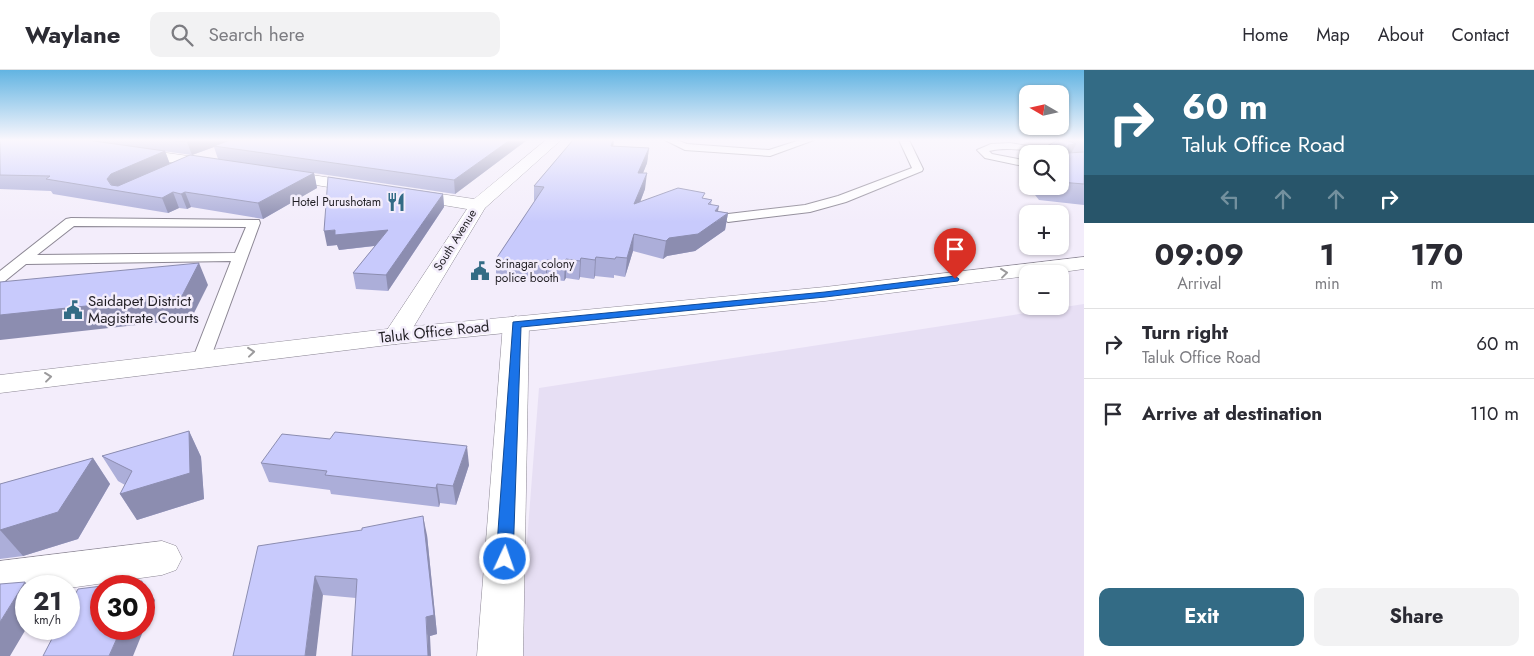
<!DOCTYPE html>
<html lang="en">
<head>
<meta charset="utf-8">
<style>
  :root { --surface:#fff; --page:#f2f2f3; --text:#2b2b33; --muted:#7c7c81; --line:#e1e1e2; --accent:#336b85 }
  body { margin:0; font-family:Jost,sans-serif; background:var(--page); color:var(--text); height:100vh; display:flex; flex-direction:column; font-size:19px; white-space:nowrap }
  * { box-sizing:border-box; margin:0 }
  p { font-size:16px; color:var(--muted) }
  .icon { flex:none; width:28px; height:28px; fill:none; stroke:currentColor; stroke-width:2; stroke-linecap:round; stroke-linejoin:round }
  .map { position:relative; flex:1; overflow:hidden }
  .sheet { display:flex; flex-direction:column; background:var(--surface); width:450px }
  .sheet>* { flex:none }
  .top-card { background:#336b85; color:#fff; overflow:hidden }
  .needle { width:32px; rotate:279deg }
  .controls { position:absolute; left:1019px; top:15px; display:grid; gap:10px }
  .controls a { display:grid; place-items:center; width:50px; height:50px; border-radius:10px; background:var(--surface); box-shadow:0 1px 4px #0004; font-size:25px }
  .speed { position:absolute; left:15px; top:505px; display:flex; gap:10px; font-size:25px; font-weight:700; text-align:center }
  .speed>* { display:grid; place-content:center; width:65px; height:65px; border-radius:50%; background:var(--surface); box-shadow:0 1px 4px #0004; line-height:1 }
  .speed small { font-size:12px; font-weight:400 }
  .speed .limit { border:8px solid #d22; background:#fff; color:#111 }
  .pin { position:absolute; display:grid; place-items:center; width:42px; height:42px; color:#fff; margin:-51px -21px; border-radius:50% 50% 50% 0; rotate:-45deg; box-shadow:0 0 5px #0007 }
  .pin .icon { rotate:45deg }
  .me { position:absolute; width:55px; margin:-28px; rotate:3deg; stroke-linejoin:round; filter:drop-shadow(0 0 4px #0008) }
  .turn { display:flex; align-items:center; gap:18px; height:105px; padding:0 15px; font-size:22px }
  .turn .icon { width:65px; height:65px; stroke-width:2.5 }
  .turn b { display:block; font-size:35px; line-height:42px }
  .lanes { display:flex; align-items:center; height:48px; padding:0 15px; background:#0003; justify-content:center; gap:25px; direction:ltr }
  .lanes .off { opacity:.35 }
  .eta { display:flex; justify-content:space-evenly; align-items:center; height:85px; text-align:center }
  .eta b { font-size:30px; font-weight:700; line-height:35px }
  .primary-button { display:flex; gap:10px; margin-top:auto; padding:10px 15px }
  .primary-button a { flex:1; height:58px; border-radius:10px; background:var(--accent); color:#fff; font-size:20px; font-weight:700; line-height:58px; text-align:center }
  .primary-button a+a { background:var(--page); color:var(--text) }
  ul { padding:0; list-style:none }
  li { display:flex; align-items:center; gap:15px; height:70px; padding:0 15px; border-top:1px solid var(--line) }
  li div { flex:1 }
  li b { display:block; font-size:19px }
  li em { font-style:normal }
  header { display:flex; align-items:center; gap:30px; box-sizing:border-box; height:70px; padding:0 25px; background:var(--surface); border-bottom:1px solid var(--line) }
  header strong { font-size:24px }
  nav { display:flex; gap:28px; margin-inline-start:auto; font-size:18px }
  .search { width:350px; height:45px; background:var(--page); display:flex; align-items:center; gap:12px; box-sizing:border-box; padding:0 18px; border-radius:10px; color:var(--muted); font-size:19px }
  main { display:flex; flex:1; min-height:0 }
  .map>svg:first-child { display:block }
  .built { fill:#e7dff4 }
  .lines { fill:none; stroke-linecap:round; stroke-linejoin:round }
  .service-casing { stroke:#8c8794; stroke-width:2 }
  .minor-casing { stroke:#8c8794; stroke-width:1 }
  .primary-casing { stroke:#8c8794; stroke-width:1 }
  .service { fill:#fff; fill-rule:evenodd }
  .minor { fill:#fff; fill-rule:evenodd }
  .primary { fill:#fff; fill-rule:evenodd }
  .wall { fill:#acaed9; fill-rule:evenodd }
  .shaded-wall { fill:#8c8db0 }
  .building { fill:#c8cafc; stroke:#8c8db0 }
  .oneway { stroke:#9b9a9c }
  .route { fill:#1a73e8; stroke:#114b97 }
  .labels { text-anchor:middle; stroke-width:5; stroke-linejoin:round; paint-order:stroke }
  .far-poi-label { font-size:12px; fill:#211f24; stroke:#f3edfb; text-anchor:end }
  .far-street-label { font-size:12px; fill:#211f24; stroke:#f3edfb }
  .poi-label { font-size:15px; fill:#211f24; stroke:#f3edfb; text-anchor:start }
  .street-label { font-size:15px; fill:#211f24; stroke:#f3edfb }
</style>
</head>
<body>
<header>
<strong>Waylane</strong>
<div class="search"><svg class="icon" aria-label="search" viewBox="0 0 24 24"><circle cx="10" cy="10" r="6"/><path d="M15 15l6 6"/></svg>Search here</div>
<nav><a>Home</a><a>Map</a><a>About</a><a>Contact</a></nav>
</header>
<main>
<div class="map">
<svg width="1084" height="586" viewBox="0 0 1084 586">
  <rect width="100%" height="100%" fill="#f3edfb"/>
  <path class="built" d="M 1084,234 L 1084,586 L 518,586 L 539,318 Z"/>
  <g class="lines">
    <g class="service-casing">
      <g id="service">
        <path d="M 665,70 L 677,70 L 687,74 L 769,80 L 800,70 L 814,70 L 770,86 L 685,80 Z"/>
        <path d="M 899,70 L 909,70 L 923,99 L 922,101 L 846,132 L 810,142 L 728,152 L 722,148 L 728,144 L 805,135 L 838,126 L 912,98 Z"/>
        <path d="M 1010,73 L 1062,82 L 1063,84 L 1060,86 L 1060,84 C 1036,84 1013,75 989,81 L 992,84 L 1028,91 L 1028,97 L 985,88 L 977,80 L 991,74 Z"/>
        <path d="M 71,148 L 259,150 L 260,153 L 209,292 L 202,294 L 195,292 L 193,288 L 231,191 L 26,194 L 5,211 L 0,213 L 0,201 L 66,149 ZM 74,156 L 246,157 L 235,183 L 37,185 Z"/>
      </g>
    </g>
    <g class="minor-casing">
      <g id="minor">
        <path d="M 546,70 L 561,70 L 485,138 L 405,271 L 396,274 L 387,271 L 383,266 L 467,139 L 401,128 L 398,124 L 401,120 L 407,119 L 474,129 Z"/>
        <path d="M 131,78 L 217,90 L 222,92 L 225,95 L 222,98 L 217,100 L 126,85 L 124,82 L 126,79 Z"/>
        <path d="M 279,100 L 365,113 L 371,114 L 373,118 L 371,122 L 365,123 L 273,108 L 271,105 L 273,102 Z"/>
        <path d="M 516,246 L 525,249 L 529,254 L 523,586 L 477,586 L 503,254 L 507,249 Z"/>
        <path d="M 162,471 L 176,476 L 182,488 L 176,500 L 162,505 L 69,518 L 69,516 L 26,516 L 26,524 L 0,527 L 0,491 Z"/>
      </g>
    </g>
    <g class="primary-casing">
      <path id="primary" d="M 1084,187 L 1084,199 L 1048,204 L 1028,204 L 1028,206 L 825,231 L 396,274 L 0,323 L 0,305 L 396,258 L 825,217 Z"/>
    </g>
    <use href="#service" class="service"/>
    <use href="#minor" class="minor"/>
    <use href="#primary" class="primary"/>
  </g>
  <g class="wall">
    <path d="M 0,70 L 527,70 L 455,124 L 314,103 L 317,118 L 263,149 L 191,137 L 187,139 L 179,138 L 168,143 L 53,124 L 51,121 L 0,119 ZM 134,77 L 192,85 L 214,77 L 218,89 L 170,94 L 165,81 Z"/>
    <path d="M 573,70 L 614,70 L 613,76 L 649,78 L 647,93 L 643,103 L 645,119 L 640,132 L 704,128 L 712,130 L 711,134 L 718,141 L 728,143 L 725,160 L 695,181 L 667,186 L 663,189 L 633,181 L 625,207 L 614,205 L 614,208 L 595,206 L 594,209 L 580,207 L 579,210 L 566,208 L 564,211 L 547,209 L 546,211 L 534,210 L 533,212 L 496,208 L 496,189 L 534,132 L 534,116 Z"/>
    <path d="M 1058,70 L 1084,70 L 1084,135 L 1039,130 L 1028,116 L 1060,116 L 1060,84 Z"/>
    <path d="M 1028,87 L 1028,116 L 1019,105 Z"/>
    <path d="M 443,124 L 444,137 L 388,221 L 356,219 L 353,203 L 375,176 L 339,180 L 337,175 L 327,176 Z"/>
    <path d="M 189,361 L 201,387 L 204,429 L 137,450 L 120,424 L 125,415 L 118,411 L 102,386 Z"/>
    <path d="M 93,388 L 110,414 L 78,469 L 23,486 L 0,489 L 0,414 Z"/>
    <path d="M 261,393 L 469,395 L 456,435 L 440,433 L 439,437 L 331,424 L 330,420 L 269,412 Z"/>
    <path d="M 427,465 L 437,564 L 430,566 L 356,528 L 323,525 L 258,476 Z"/>
  </g>
  <g class="shaded-wall">
    <path d="M 193,70 L 232,70 L 214,76 L 214,77 L 192,85 L 187,72 Z"/>
    <path d="M 510,70 L 527,70 L 455,124 L 454,110 Z"/>
    <path d="M 613,70 L 614,70 L 613,77 L 611,76 Z"/>
    <path d="M 1076,74 L 1067,92 L 1068,75 Z"/>
    <path d="M 649,78 L 647,93 L 637,118 L 638,103 Z"/>
    <path d="M 165,81 L 170,95 L 116,120 L 107,109 L 111,104 Z"/>
    <path d="M 314,103 L 317,118 L 263,149 L 258,133 Z"/>
    <path d="M 647,103 L 645,119 L 633,151 L 634,134 Z"/>
    <path d="M 173,122 L 179,138 L 168,143 L 162,128 Z"/>
    <path d="M 185,122 L 191,137 L 187,139 L 181,124 Z"/>
    <path d="M 443,124 L 444,137 L 388,221 L 386,205 Z"/>
    <path d="M 719,136 L 716,152 L 728,143 L 725,160 L 695,181 L 667,186 L 663,189 L 666,171 L 669,168 L 715,141 Z"/>
    <path d="M 335,160 L 388,160 L 390,174 L 339,180 L 337,175 L 327,176 L 324,161 Z"/>
    <path d="M 634,164 L 633,181 L 625,207 L 627,188 Z"/>
    <path d="M 596,187 L 595,206 L 594,209 L 595,190 Z"/>
    <path d="M 581,188 L 580,207 L 579,210 L 580,191 Z"/>
    <path d="M 566,189 L 566,208 L 564,211 L 565,192 Z"/>
    <path d="M 547,190 L 547,209 L 546,211 L 546,192 Z"/>
    <path d="M 534,191 L 534,210 L 533,212 L 533,193 Z"/>
    <path d="M 199,193 L 208,215 L 191,249 L 0,270 L 0,245 Z"/>
    <path d="M 189,361 L 201,387 L 204,429 L 137,450 L 120,424 Z"/>
    <path d="M 467,376 L 469,395 L 456,435 L 453,416 Z"/>
    <path d="M 93,388 L 110,414 L 78,469 L 23,486 L 0,460 Z"/>
    <path d="M 437,414 L 440,433 L 439,437 L 436,418 Z"/>
    <path d="M 423,446 L 427,465 L 437,564 L 430,566 L 431,586 L 428,586 Z"/>
    <path d="M 315,506 L 323,525 L 316,586 L 305,586 Z"/>
    <path d="M 142,511 L 155,530 L 144,559 L 144,516 L 140,516 Z"/>
    <path d="M 25,512 L 29,516 L 26,516 L 26,559 L 10,586 L 0,586 L 0,552 Z"/>
    <path d="M 121,559 L 144,559 L 133,586 L 109,586 Z"/>
  </g>
  <g class="building">
    <path d="M 0,70 L 87,70 L 165,81 L 111,104 L 107,109 L 111,115 L 118,116 L 190,85 L 314,103 L 258,133 L 185,122 L 181,124 L 173,122 L 162,128 L 46,109 L 50,106 L 0,105 Z"/>
    <path d="M 171,70 L 193,70 L 187,72 Z"/>
    <path d="M 230,70 L 510,70 L 454,110 L 214,76 Z"/>
    <path d="M 573,70 L 613,70 L 611,76 L 649,78 L 638,103 L 647,103 L 634,134 L 678,118 L 705,123 L 702,128 L 712,130 L 708,134 L 719,136 L 715,141 L 728,143 L 698,164 L 669,168 L 666,171 L 634,164 L 627,188 L 616,187 L 615,189 L 596,187 L 595,190 L 581,188 L 580,191 L 566,189 L 565,192 L 547,190 L 546,192 L 534,191 L 533,193 L 496,189 L 544,117 L 534,116 Z"/>
    <path d="M 1058,70 L 1068,70 L 1069,71 L 1076,74 L 1068,75 L 1068,83 L 1084,82 L 1084,114 L 1060,112 L 1060,84 L 1032,84 Z"/>
    <path d="M 328,107 L 443,124 L 386,205 L 353,203 L 388,160 L 335,165 L 335,160 L 324,161 Z"/>
    <path d="M 199,193 L 182,226 L 0,245 L 0,212 Z"/>
    <path d="M 189,361 L 190,403 L 120,424 L 132,401 L 102,386 Z"/>
    <path d="M 335,362 L 467,376 L 453,416 L 437,414 L 436,418 L 325,405 L 327,401 L 261,393 L 282,364 L 330,369 Z"/>
    <path d="M 93,388 L 58,442 L 0,460 L 0,414 Z"/>
    <path d="M 423,446 L 434,545 L 426,547 L 428,586 L 352,586 L 357,509 L 315,506 L 305,586 L 233,586 L 258,476 L 362,460 L 362,458 Z"/>
    <path d="M 142,511 L 140,516 L 101,516 L 101,559 L 121,559 L 109,586 L 43,586 L 57,559 L 69,559 L 69,536 L 78,519 Z"/>
    <path d="M 25,512 L 0,552 L 0,514 Z"/>
  </g>
  <defs><path id="oneway-chevron" d="M-2-3.5L2.5 0L-2 3.5" fill="none" stroke-width="1.6" stroke-linecap="round" stroke-linejoin="round" transform="scale(1.25)"/></defs>
  <g class="oneway">
    <use href="#oneway-chevron" transform="translate(1004 203) rotate(-7)"/>
    <use href="#oneway-chevron" transform="translate(251 282) rotate(-6)"/>
    <use href="#oneway-chevron" transform="translate(48 307) rotate(-7)"/>
  </g>
  <linearGradient id="sky" x2="0" y2="1"><stop stop-color="#62b4e2"/><stop offset="0.46" stop-color="#faf7fd"/><stop offset="1" stop-color="#faf7fd" stop-opacity="0"/></linearGradient>
  <rect width="1084" height="152" fill="url(#sky)"/>
  <path class="route" d="M 955,206 L 959,209 L 958,211 L 825,227 L 521,257 L 513,489 L 510,494 L 505,496 L 499,494 L 496,489 L 513,252 L 825,222 Z"/>
  <defs>
    <g id="restaurant-bare" transform="scale(1.5)"><path d="M-5-6h1v4h1v-4h1v4h1v-4h1v5L-1.5 .5V6h-2V.5L-5-1ZM5-6V6H3V1.5H1.5Q1.5-4 5-6Z" fill="#336b85" stroke="#f3edfb" stroke-width="2.5" paint-order="stroke"/></g>
    <g id="civic-bare" transform="scale(1.5)"><path d="M-.6-6.5H3V-4.5H.6V-3L4-1V1h2V6H-6V1h2V-1L-.6-3ZM-1.2 2.5V6h2.4V2.5Z" fill="#336b85" stroke="#f3edfb" stroke-width="2.5" paint-order="stroke"/></g>
  </defs>
  <g fill-rule="evenodd">
    <use href="#restaurant-bare" x="396" y="132"/>
    <use href="#civic-bare" x="480" y="201"/>
    <use href="#civic-bare" x="73" y="240"/>
  </g>
  <g class="labels">
    <g class="far-poi-label">
      <text x="381" y="136">Hotel Purushotam</text>
      <text x="495" y="198" text-anchor="start">Srinagar colony<tspan x="495" dy="14">police booth</tspan></text>
    </g>
    <g class="far-street-label">
      <text transform="translate(455 170) rotate(-58)" y="4">South Avenue</text>
    </g>
    <g class="poi-label">
      <text x="88" y="236">Saidapet District<tspan x="88" dy="17">Magistrate Courts</tspan></text>
    </g>
    <g class="street-label">
      <text transform="translate(434 262) rotate(-6)" y="5">Taluk Office Road</text>
    </g>
  </g>
</svg>
<div class="controls">
<a><svg class="needle" viewBox="-14 -14 28 28"><path d="M0-13l5 13h-10z" fill="#e53935"/><path d="M0 13l5-13h-10z" fill="#7c7c81"/></svg></a>
<a><svg class="icon" aria-label="search" viewBox="0 0 24 24"><circle cx="10" cy="10" r="6"/><path d="M15 15l6 6"/></svg></a>
<a>+</a>
<a>−</a>
</div>
<div class="speed"><div>21<small>km/h</small></div><div class="limit">30</div></div>
<div class="pin" style="left:955px;top:209px;background:#d93025"><svg class="icon" aria-label="arrive" viewBox="0 0 24 24"><path d="M6 21V4h12l-3 4 3 4H6"/></svg></div>
<svg class="me" style="left:505px;top:489px" viewBox="-20 -20 40 40"><circle r="17" fill="#1a73e8" stroke="#fff" stroke-width="3"/><path d="M0-11L8 9 0 5-8 9z" fill="#fff"/></svg>
</div>
<section class="sheet">
<div class="top-card">
<div class="turn"><svg class="icon" aria-label="right" viewBox="0 0 24 24"><path d="M7 20v-9h11M14 6l5 5-5 5"/></svg><div><b>60 m</b>Taluk Office Road</div></div>
<div class="lanes"><svg class="icon off" aria-label="left" viewBox="0 0 24 24"><path d="M17 20v-9H6M10 6l-5 5 5 5"/></svg><svg class="icon off" aria-label="ahead" viewBox="0 0 24 24"><path d="M12 20V5M6 11l6-6 6 6"/></svg><svg class="icon off" aria-label="ahead" viewBox="0 0 24 24"><path d="M12 20V5M6 11l6-6 6 6"/></svg><svg class="icon" aria-label="right" viewBox="0 0 24 24"><path d="M7 20v-9h11M14 6l5 5-5 5"/></svg></div>
</div>
<div class="eta">
<div><b>09:09</b><p>Arrival</p></div>
<div><b>1</b><p>min</p></div>
<div><b>170</b><p>m</p></div>
</div>
<ul>
<li><svg class="icon" aria-label="right" viewBox="0 0 24 24"><path d="M7 20v-9h11M14 6l5 5-5 5"/></svg><div><b>Turn right</b><p>Taluk Office Road</p></div><em>60 m</em></li>
<li><svg class="icon" aria-label="arrive" viewBox="0 0 24 24"><path d="M6 21V4h12l-3 4 3 4H6"/></svg><div><b>Arrive at destination</b></div><em>110 m</em></li>
</ul>
<div class="primary-button"><a>Exit</a><a>Share</a></div>
</section>
</main>
</body>
</html>
